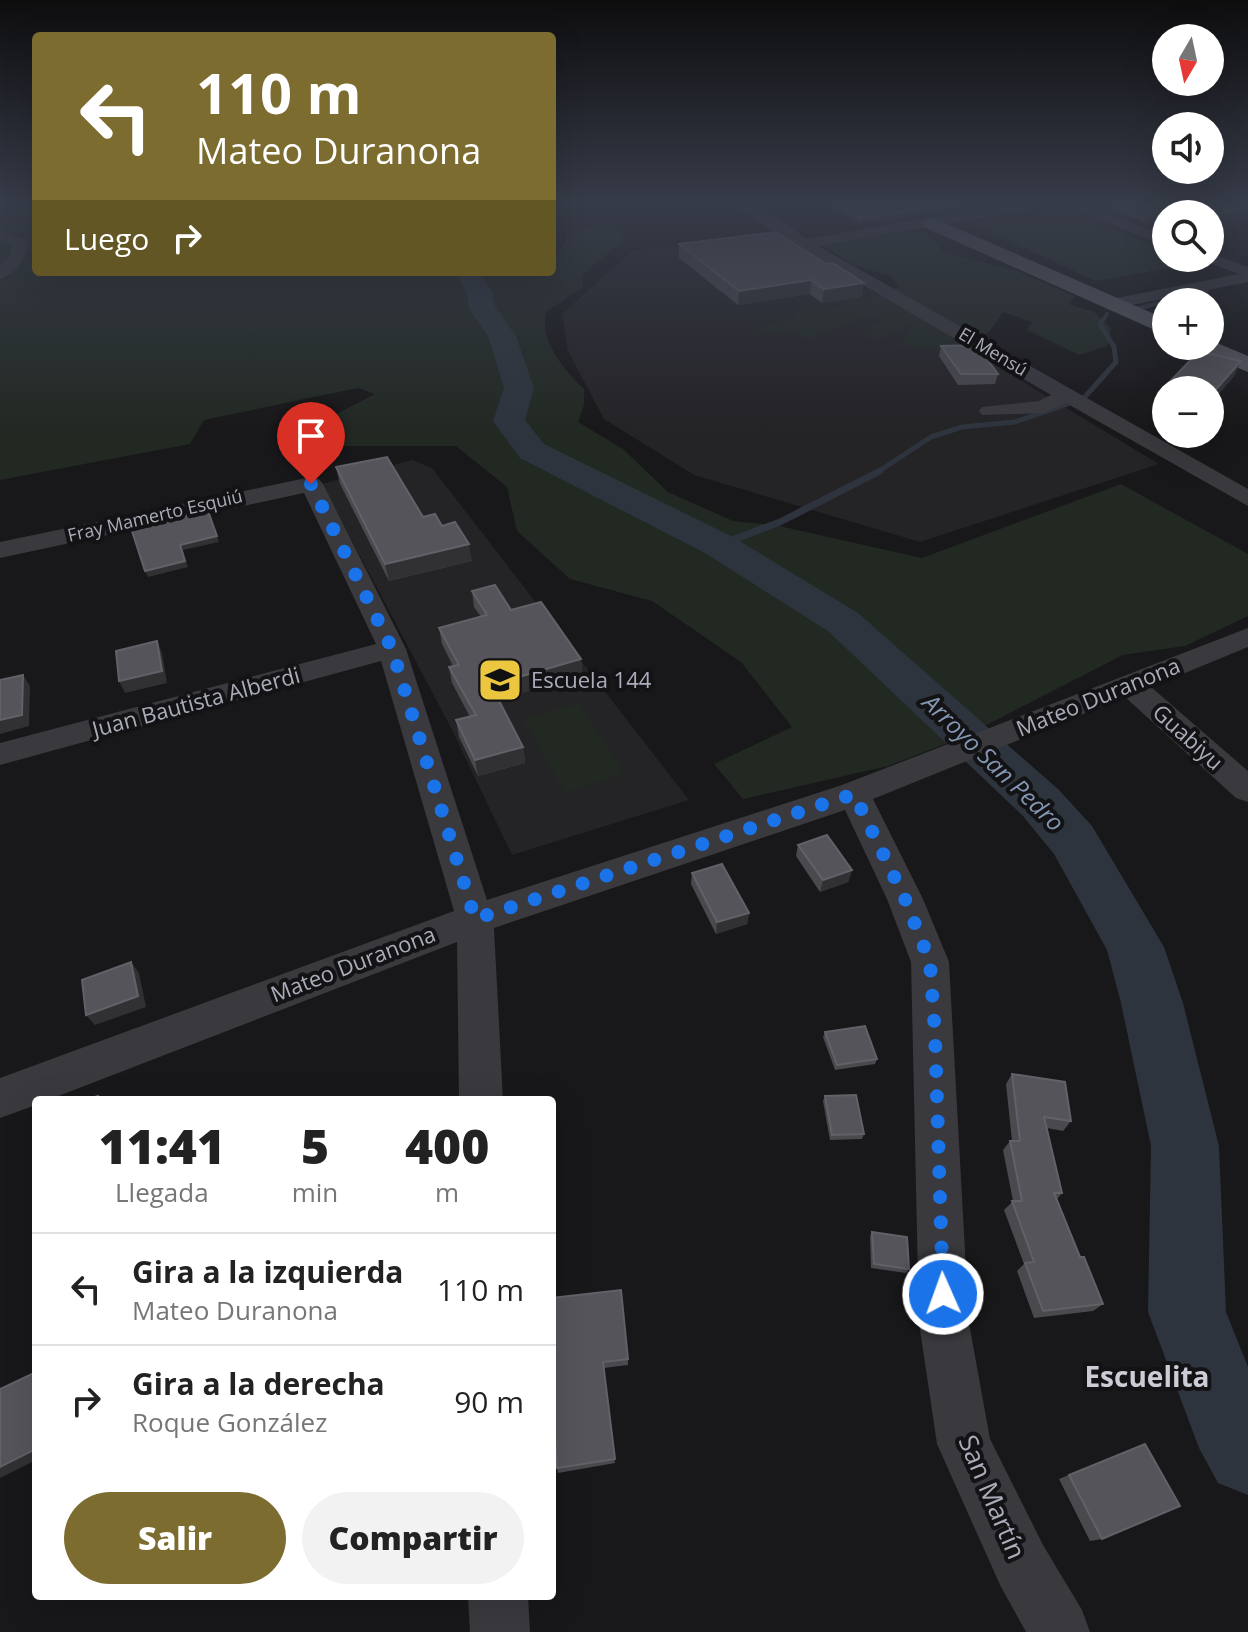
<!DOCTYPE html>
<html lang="es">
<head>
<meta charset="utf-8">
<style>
  :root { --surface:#fff; --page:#f2f2f2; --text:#222; --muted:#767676; --line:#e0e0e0; --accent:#7c6c2f }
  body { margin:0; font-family:"Open Sans",sans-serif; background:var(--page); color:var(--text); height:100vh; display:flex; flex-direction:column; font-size:30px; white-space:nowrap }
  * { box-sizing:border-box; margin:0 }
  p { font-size:26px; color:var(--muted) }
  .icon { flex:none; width:44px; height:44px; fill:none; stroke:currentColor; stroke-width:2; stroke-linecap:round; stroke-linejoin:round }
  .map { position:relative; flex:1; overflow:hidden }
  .panel { position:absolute; left:32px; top:1096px; width:524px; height:504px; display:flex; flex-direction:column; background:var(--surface); border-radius:8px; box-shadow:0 8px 32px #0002 }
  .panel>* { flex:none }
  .hud { position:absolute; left:32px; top:32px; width:524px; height:244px; border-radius:8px; box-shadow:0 8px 32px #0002; background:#7c6c2f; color:#fff; overflow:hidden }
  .needle { width:52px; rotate:189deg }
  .fabs { position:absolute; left:1152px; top:24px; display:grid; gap:16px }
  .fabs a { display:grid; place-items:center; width:72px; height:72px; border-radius:50%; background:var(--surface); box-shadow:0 8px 32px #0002; font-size:40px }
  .pin { position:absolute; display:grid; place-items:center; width:68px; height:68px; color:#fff; margin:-82px -34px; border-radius:50% 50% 50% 0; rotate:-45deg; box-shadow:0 0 8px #0007 }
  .pin .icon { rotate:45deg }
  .me { position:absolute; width:88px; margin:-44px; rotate:358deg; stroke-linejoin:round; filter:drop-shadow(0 0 6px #0008) }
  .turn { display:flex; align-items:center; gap:28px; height:168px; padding:0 32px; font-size:36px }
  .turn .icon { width:104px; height:104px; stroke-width:2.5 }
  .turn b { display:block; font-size:56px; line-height:68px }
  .then { display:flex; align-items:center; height:76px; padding:0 32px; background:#0003; gap:16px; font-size:30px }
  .eta { display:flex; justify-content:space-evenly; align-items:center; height:136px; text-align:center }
  .eta b { font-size:48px; font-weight:800; line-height:56px }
  .action { display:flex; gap:16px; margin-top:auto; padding:16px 32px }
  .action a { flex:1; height:92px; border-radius:48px; background:var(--accent); color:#fff; font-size:32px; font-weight:800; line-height:92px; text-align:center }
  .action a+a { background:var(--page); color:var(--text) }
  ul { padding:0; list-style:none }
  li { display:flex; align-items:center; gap:24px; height:112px; padding:0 32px; border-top:2px solid var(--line) }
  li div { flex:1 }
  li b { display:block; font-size:30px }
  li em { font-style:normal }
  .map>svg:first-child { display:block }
  .built { fill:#242326 }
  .green { fill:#222923 }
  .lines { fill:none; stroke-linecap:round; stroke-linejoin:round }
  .stream-far2 { stroke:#2e343d; stroke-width:4 }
  .stream-far1 { stroke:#2e343d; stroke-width:5 }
  .stream { stroke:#2e343d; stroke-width:7 }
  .river { fill:#2e343d; fill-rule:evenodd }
  .minor { fill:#39393e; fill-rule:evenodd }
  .major { fill:#55565d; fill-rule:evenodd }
  .wall { fill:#49494e }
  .shaded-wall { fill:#313134 }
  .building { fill:#54545a; stroke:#616268; stroke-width:2 }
  .route { stroke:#1a73e8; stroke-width:14; stroke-dasharray:0 25.2 }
  .labels { text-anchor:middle; stroke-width:8; stroke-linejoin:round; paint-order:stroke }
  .far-street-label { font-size:18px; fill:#aaadb9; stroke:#131214 }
  .poi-label { font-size:22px; fill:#aaadb9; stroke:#131214; text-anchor:start }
  .street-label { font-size:22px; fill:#aaadb9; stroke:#131214 }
  .water-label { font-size:24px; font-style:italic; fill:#8396b2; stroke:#131214 }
  .near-street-label { font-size:26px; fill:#aaadb9; stroke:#131214 }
  .near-neighbourhood-label { font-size:28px; font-weight:bold; fill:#cbccd5; stroke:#131214 }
</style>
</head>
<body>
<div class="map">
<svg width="1248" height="1632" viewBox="0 0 1248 1632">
  <rect width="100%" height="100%" fill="#181719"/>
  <g class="built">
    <path d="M 784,238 L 1159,464 L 920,542 L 694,475 L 604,419 L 568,351 L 562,314 L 633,250 Z"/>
    <path d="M 412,460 L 432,468 L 689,800 L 512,855 L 449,724 L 322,484 Z"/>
  </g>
  <g class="green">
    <path d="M 0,204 L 36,204 L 36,272 L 552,272 L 552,263 L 567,240 L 566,233 L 613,222 L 625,239 L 582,275 L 583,287 L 546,312 C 539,341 565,371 584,389 L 584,405 L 578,422 L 623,449 L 668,492 L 733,521 L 775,525 L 922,558 L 1121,484 L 1248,554 L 1248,616 L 1185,646 L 1123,655 L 963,737 L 888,766 L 743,799 L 714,764 L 792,727 L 741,662 L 652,601 L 570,579 L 517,531 L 507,487 L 456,446 L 337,446 L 332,431 L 321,422 L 375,394 L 358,388 L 204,420 L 190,444 L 0,480 Z"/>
    <path d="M 1065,210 L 1166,251 L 1166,258 L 1183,258 L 1195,263 L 1096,281 L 972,224 Z"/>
    <path d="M 925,232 L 944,252 L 1015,270 L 1075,296 L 1068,304 L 1094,312 L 1111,329 L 1107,346 L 1079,355 L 1027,330 L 1032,322 L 1003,312 C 994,327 978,347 959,350 C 944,352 920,345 900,347 L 912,325 C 895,333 877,346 860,332 L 884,320 L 867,316 L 812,338 L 776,333 L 751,334 L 768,323 L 791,320 L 801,310 L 832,310 L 845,303 L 841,300 L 874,295 L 898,287 L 891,276 L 855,266 L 822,245 L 898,233 Z"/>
    <path d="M 579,703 L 624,774 L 565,793 L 523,719 Z"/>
  </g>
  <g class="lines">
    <g class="stream-far2">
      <path d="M 1135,309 L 1207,291"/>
      <path d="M 1101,323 L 1107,314"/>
    </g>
    <g class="stream-far1">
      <path d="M 1083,399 L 1116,362 L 1114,347 L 1100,324 L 1102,321"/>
      <path d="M 876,473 L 931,437 L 962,427 L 1015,422 L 1068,404"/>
    </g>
    <path class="stream" d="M 719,545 L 780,522 L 880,471"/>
    <path class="river" d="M 455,272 L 479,272 L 492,292 L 495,307 L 516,336 L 534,388 L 525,420 L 544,444 L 733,537 L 858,613 L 1059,790 L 1092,826 L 1164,947 L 1183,1003 L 1219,1146 L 1226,1312 L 1248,1367 L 1248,1495 L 1218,1483 L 1199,1448 L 1148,1312 L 1151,1146 L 1121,1003 L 1107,950 L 1054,854 L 1023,816 L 828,631 L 705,553 L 520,458 L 493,421 L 504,388 L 488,336 L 469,308 L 466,292 Z"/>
    <g class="minor">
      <path d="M 733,204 C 761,204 784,222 806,239 L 1012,204 L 1044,204 L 1037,208 L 818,246 L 1248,489 L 1248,506 L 1066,403 L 1044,413 L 982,415 L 979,411 L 982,407 L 1039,401 L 1051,395 L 798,247 Z"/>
      <path d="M 1060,204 L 1080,204 L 1166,236 L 1166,246 Z"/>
      <path d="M 0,231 L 28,241 C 27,258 17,273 0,279 L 0,265 L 11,255 L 12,243 L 0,240 Z"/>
      <path d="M 1210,253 L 1248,267 L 1248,282 L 1112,309 L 1103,304 L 1112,299 L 1239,274 L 1204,261 L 1202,258 L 1210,258 Z"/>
      <path d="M 311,477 L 319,479 L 323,484 L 406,649 L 487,900 L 842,785 L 1248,628 L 1248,647 L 1151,687 L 1248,771 L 1248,802 L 1236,798 L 1125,697 L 873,799 L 923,899 L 949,962 L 969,1323 L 990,1439 L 1043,1545 L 1082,1610 L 1090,1632 L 1026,1632 L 1001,1587 L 937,1444 L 919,1323 L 911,962 L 887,899 L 845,810 L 494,928 L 503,1100 L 459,1100 L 457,942 L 48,1100 L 36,1100 L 36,1105 L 0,1118 L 0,1078 L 454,911 L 381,661 L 0,765 L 0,743 L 376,644 L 304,493 L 0,558 L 0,542 Z"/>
      <path d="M 468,1596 L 528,1596 L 530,1632 L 470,1632 Z"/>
    </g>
    <g class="major">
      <path d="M 931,217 L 1166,319 L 1166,335 L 924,227 L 922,223 Z"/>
      <path d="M 1210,340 L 1248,356 L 1248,372 L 1198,351 L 1194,346 L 1210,346 Z"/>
    </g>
  </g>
  <g class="wall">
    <path d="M 825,204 L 989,204 L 861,223 Z"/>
    <path d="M 1108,204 L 1248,204 L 1248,217 L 1210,224 L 1210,214 L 1166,214 L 1166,219 L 1146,223 L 1107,208 Z"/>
    <path d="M 776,232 L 862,297 L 822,303 L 810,294 L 738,305 L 679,258 L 679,244 Z"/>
    <path d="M 941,346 L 998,374 L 995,384 L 958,385 L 939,356 Z"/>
    <path d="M 1199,351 L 1241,361 L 1234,376 L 1210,404 L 1210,390 L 1166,390 L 1166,412 L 1152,409 L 1159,393 Z"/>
    <path d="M 336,467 L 423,517 L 442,526 L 472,561 L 389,581 L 340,484 Z"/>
    <path d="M 472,591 L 511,610 L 581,659 L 582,675 L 498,700 L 523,747 L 525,763 L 478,776 L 459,737 L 456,720 L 470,717 L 452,683 L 449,667 L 453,666 L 442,644 L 439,628 L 481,617 L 474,607 Z"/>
    <path d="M 798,845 L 852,870 L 848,882 L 820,892 L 796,856 Z"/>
    <path d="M 692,873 L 749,913 L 747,924 L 716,934 L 691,884 Z"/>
    <path d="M 825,1032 L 877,1059 L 875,1064 L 835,1070 L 823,1037 Z"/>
    <path d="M 1012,1074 L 1071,1121 L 1063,1131 L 1047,1128 L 1062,1193 L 1057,1199 L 1080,1257 L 1103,1304 L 1093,1311 L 1034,1318 L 1017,1271 L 1024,1264 L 1004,1210 L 1013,1201 L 1003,1150 L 1010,1141 L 1012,1141 L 1006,1084 Z"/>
    <path d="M 825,1096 L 864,1134 L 862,1139 L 830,1140 L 823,1101 Z"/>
    <path d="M 872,1232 L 909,1269 L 906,1273 L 871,1268 L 870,1236 Z"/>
    <path d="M 552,1298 L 628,1359 L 628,1365 L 604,1368 L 615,1463 L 558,1473 L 557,1468 Z"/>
    <path d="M 1145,1444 L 1102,1539 L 1090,1541 L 1059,1479 Z"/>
  </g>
  <g class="shaded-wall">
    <path d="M 965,204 L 989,204 L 861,223 L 862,218 Z"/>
    <path d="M 1186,208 L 1184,214 L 1166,214 L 1166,219 L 1146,223 L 1149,214 Z"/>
    <path d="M 1248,209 L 1248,217 L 1210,224 L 1210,215 Z"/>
    <path d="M 811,280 L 810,294 L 738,305 L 739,291 Z"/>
    <path d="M 864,283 L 862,297 L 822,303 L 824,289 Z"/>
    <path d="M 1241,361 L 1234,376 L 1210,404 L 1210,396 Z"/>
    <path d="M 208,511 L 219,542 L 183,550 L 188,567 L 148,577 L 145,571 L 180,545 Z"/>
    <path d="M 469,544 L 472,561 L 389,581 L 385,564 Z"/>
    <path d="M 157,641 L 162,653 L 167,683 L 125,693 L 119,681 Z"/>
    <path d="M 581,659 L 582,675 L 493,702 L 491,685 Z"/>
    <path d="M 23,675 L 30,686 L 29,726 L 0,734 L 0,720 Z"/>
    <path d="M 523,747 L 525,763 L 478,776 L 475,760 Z"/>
    <path d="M 852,870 L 848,882 L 820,892 L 823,880 Z"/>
    <path d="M 749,913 L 747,924 L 716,934 L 717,922 Z"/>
    <path d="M 131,962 L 139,973 L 146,1007 L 95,1025 L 86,1015 Z"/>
    <path d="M 36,1449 L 36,1460 L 0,1478 L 0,1467 Z"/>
  </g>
  <g class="building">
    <path d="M 833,204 L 965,204 L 862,218 Z"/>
    <path d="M 1124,204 L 1248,204 L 1248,209 L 1210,215 L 1210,214 L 1205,214 L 1186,208 L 1149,214 Z"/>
    <path d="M 776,232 L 826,264 L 833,263 L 864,283 L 824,289 L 811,280 L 739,291 L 679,244 Z"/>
    <path d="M 977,345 L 998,374 L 961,374 L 941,346 Z"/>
    <path d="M 1199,351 L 1241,361 L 1210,396 L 1210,390 L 1166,390 L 1166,395 L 1159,393 Z"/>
    <path d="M 387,457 L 423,517 L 435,514 L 442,526 L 455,522 L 469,544 L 385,564 L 336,467 Z"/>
    <path d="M 208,511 L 217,536 L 180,545 L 185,561 L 145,571 L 131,528 Z"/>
    <path d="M 495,585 L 511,610 L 541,602 L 581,659 L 491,685 L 523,747 L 475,760 L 456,720 L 476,715 L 449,667 L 459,665 L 439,628 L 487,615 L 472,591 Z"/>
    <path d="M 157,641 L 162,671 L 119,681 L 116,651 Z"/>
    <path d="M 23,675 L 22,715 L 0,720 L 0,680 Z"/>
    <path d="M 827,835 L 852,870 L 823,880 L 798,845 Z"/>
    <path d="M 722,864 L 749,913 L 717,922 L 692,873 Z"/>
    <path d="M 131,962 L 138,996 L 86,1015 L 82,980 Z"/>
    <path d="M 865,1026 L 877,1059 L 837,1065 L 825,1032 Z"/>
    <path d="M 1012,1074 L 1065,1082 L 1071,1121 L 1044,1117 L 1062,1193 L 1054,1193 L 1080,1257 L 1084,1257 L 1103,1304 L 1043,1311 L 1025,1263 L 1034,1262 L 1012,1201 L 1022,1201 L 1010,1141 L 1020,1141 Z"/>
    <path d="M 856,1095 L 864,1134 L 832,1135 L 825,1096 Z"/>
    <path d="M 98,1096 L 98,1100 L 86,1100 Z"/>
    <path d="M 872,1232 L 907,1237 L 909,1269 L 874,1264 Z"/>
    <path d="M 621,1290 L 628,1359 L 603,1362 L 615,1459 L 557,1468 L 552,1388 L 552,1298 Z"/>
    <path d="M 36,1372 L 36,1449 L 0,1467 L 0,1389 Z"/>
    <path d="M 1145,1444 L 1180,1506 L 1102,1539 L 1069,1475 Z"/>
  </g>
  <linearGradient id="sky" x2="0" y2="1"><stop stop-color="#0d0d0e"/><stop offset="0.47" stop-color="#373c49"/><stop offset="1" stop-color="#373c49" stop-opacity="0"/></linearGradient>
  <rect width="1248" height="432" fill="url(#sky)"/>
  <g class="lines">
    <path class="route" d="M 311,484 L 392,649 L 475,919 L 854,794 L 905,899 L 930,962 L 935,1034 L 943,1294"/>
  </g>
  <defs>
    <g id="school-square" transform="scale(2.3)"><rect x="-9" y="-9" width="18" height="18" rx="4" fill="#ebc63e" stroke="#131214"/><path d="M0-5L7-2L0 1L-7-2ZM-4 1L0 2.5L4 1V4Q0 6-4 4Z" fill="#111"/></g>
  </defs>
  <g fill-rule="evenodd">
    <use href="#school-square" x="500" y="680"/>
  </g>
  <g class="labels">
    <g class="far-street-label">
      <text transform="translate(993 352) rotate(31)" y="6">El Mensú</text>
      <text transform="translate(155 516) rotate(-13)" y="6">Fray Mamerto Esquiú</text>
    </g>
    <g class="poi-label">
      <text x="531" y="688">Escuela 144</text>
    </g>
    <g class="street-label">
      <text transform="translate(1098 697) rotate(-22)" y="8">Mateo Duranona</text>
      <text transform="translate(196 702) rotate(-15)" y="8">Juan Bautista Alberdi</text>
      <text transform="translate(1188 737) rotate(42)" y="8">Guabiyu</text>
      <text transform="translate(353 964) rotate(-21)" y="8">Mateo Duranona</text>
    </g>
    <g class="water-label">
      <text transform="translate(993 763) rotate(44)" y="8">Arroyo San Pedro</text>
    </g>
    <g class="near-street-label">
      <text transform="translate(992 1497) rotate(67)" y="9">San Martín</text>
    </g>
    <g class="near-neighbourhood-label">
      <text x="1147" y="1387">Escuelita</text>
    </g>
  </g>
</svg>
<div class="fabs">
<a><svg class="needle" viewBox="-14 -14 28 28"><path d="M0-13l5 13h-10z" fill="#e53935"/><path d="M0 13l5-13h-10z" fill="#767676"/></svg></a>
<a><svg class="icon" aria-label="sound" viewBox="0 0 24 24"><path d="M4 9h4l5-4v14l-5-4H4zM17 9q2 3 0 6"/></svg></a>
<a><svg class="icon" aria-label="search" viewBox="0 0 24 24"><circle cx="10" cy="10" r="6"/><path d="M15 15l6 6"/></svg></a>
<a>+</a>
<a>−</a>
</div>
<div class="pin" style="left:311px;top:484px;background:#d93025"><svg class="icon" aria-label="arrive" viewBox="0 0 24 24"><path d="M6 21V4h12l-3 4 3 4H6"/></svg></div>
<svg class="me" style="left:943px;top:1294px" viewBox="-20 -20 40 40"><circle r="17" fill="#1a73e8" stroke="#fff" stroke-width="3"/><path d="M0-11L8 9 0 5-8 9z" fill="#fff"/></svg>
<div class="hud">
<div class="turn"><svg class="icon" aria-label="left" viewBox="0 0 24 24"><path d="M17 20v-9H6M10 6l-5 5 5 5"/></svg><div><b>110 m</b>Mateo Duranona</div></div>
<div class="then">Luego<svg class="icon" aria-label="right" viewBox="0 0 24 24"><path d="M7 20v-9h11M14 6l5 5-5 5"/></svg></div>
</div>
<section class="panel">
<div class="eta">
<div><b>11:41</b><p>Llegada</p></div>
<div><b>5</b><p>min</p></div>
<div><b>400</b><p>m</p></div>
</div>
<ul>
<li><svg class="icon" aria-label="left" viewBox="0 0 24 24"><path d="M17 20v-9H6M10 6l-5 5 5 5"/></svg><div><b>Gira a la izquierda</b><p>Mateo Duranona</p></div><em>110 m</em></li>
<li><svg class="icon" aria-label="right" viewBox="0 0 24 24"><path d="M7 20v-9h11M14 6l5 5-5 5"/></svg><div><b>Gira a la derecha</b><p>Roque González</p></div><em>90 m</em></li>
</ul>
<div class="action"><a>Salir</a><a>Compartir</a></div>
</section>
</div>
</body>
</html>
